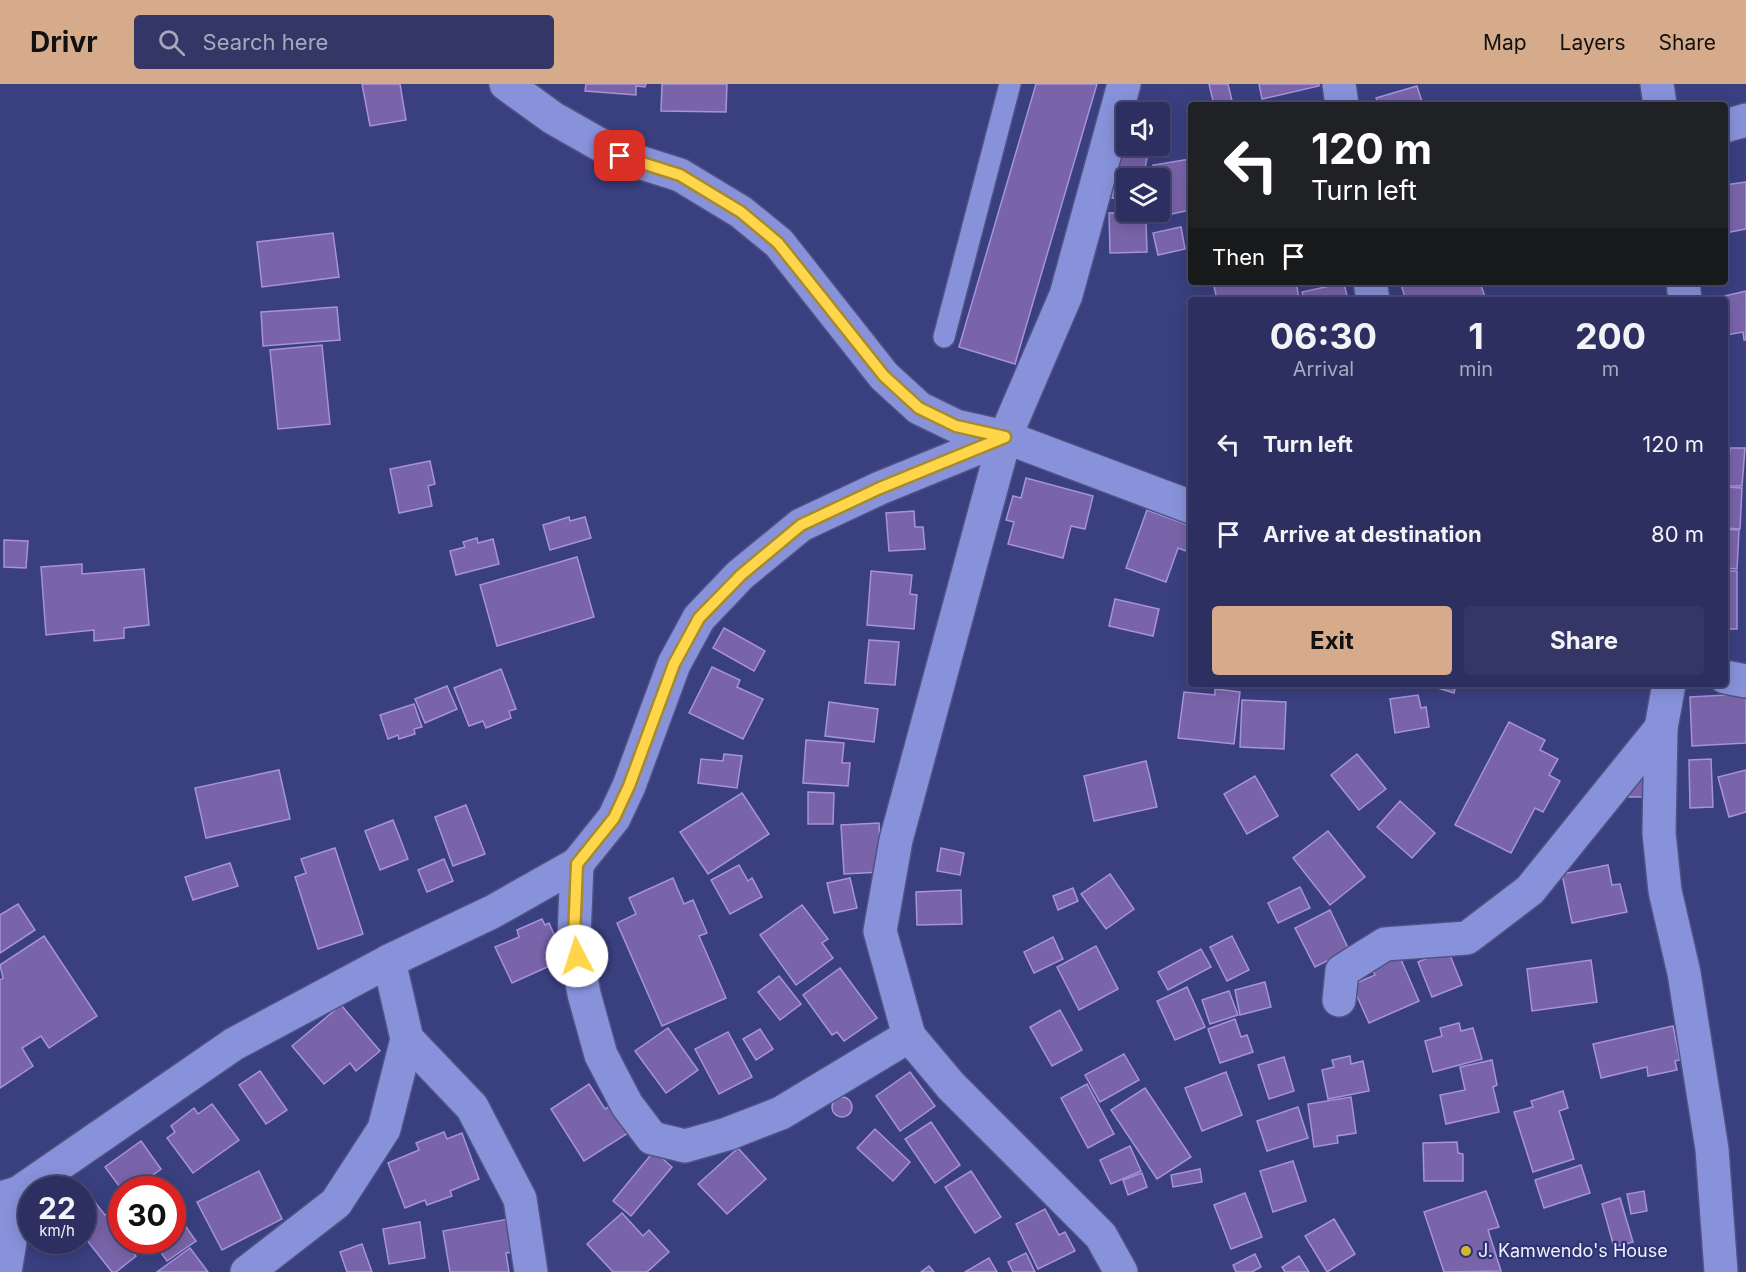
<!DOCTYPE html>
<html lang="en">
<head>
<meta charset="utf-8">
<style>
  :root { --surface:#2c2f60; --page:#343766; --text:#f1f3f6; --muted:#a6a9bd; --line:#484a75; --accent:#d6ab8b }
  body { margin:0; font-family:Inter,sans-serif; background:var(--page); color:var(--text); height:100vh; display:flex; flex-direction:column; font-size:22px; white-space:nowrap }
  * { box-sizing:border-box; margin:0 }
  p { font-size:20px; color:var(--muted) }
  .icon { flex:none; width:33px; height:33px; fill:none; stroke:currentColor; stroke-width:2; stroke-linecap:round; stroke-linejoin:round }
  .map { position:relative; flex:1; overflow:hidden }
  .details { position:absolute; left:1188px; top:213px; width:540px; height:390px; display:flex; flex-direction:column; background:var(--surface); border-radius:6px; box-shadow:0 3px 15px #0003,0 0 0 2px var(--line) }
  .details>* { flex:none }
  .top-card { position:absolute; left:1188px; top:18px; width:540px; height:183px; border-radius:6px; box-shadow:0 3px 15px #0003,0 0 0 2px var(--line); background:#202124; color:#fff; overflow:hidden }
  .controls { position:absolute; left:1116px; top:18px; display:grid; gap:12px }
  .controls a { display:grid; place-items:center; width:54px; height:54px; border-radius:6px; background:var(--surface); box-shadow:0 3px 15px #0003,0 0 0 2px var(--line); font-size:30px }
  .speed { position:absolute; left:18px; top:1092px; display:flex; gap:12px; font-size:30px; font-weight:700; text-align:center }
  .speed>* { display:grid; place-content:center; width:78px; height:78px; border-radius:50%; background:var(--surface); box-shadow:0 3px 15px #0003,0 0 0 2px var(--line); line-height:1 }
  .speed small { font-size:15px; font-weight:400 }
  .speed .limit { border:9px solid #d22; background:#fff; color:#111 }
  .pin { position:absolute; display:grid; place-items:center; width:51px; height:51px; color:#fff; margin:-26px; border-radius:12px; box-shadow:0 3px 9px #0006 }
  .me { position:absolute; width:66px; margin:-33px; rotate:355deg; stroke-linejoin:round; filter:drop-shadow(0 0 4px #0008) }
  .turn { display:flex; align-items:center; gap:21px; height:126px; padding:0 24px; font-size:27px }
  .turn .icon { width:78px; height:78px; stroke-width:2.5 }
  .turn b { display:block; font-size:42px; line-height:51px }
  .then { display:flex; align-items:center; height:57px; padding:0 24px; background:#0003; gap:12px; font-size:22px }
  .eta { display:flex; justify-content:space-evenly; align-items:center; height:102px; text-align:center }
  .eta b { font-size:36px; font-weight:700; line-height:42px }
  .primary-button { display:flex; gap:12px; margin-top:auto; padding:12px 24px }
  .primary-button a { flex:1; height:69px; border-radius:6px; background:var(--accent); color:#111; font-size:24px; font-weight:700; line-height:69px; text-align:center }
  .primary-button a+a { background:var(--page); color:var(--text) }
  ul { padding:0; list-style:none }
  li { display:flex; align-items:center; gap:18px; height:90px; padding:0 24px }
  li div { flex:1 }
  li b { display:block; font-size:22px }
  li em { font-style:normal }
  header { display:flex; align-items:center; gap:36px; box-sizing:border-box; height:84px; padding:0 30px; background:var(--accent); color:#111 }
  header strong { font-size:28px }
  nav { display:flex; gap:33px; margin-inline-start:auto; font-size:21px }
  .search { width:420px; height:54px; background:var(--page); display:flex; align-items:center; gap:15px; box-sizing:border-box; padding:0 21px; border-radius:6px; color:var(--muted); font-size:22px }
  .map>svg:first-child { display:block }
  .building { fill:#7964a9; stroke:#a792db; stroke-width:1.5 }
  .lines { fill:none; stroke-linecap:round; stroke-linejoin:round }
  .service-casing { stroke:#505284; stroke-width:24 }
  .minor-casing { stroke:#505284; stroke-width:36 }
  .service { stroke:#8792da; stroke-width:21 }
  .minor { stroke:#8792da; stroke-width:33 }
  .route-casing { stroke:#a68a30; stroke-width:15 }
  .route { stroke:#ffd54a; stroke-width:10 }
  .poi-dot { fill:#d2b736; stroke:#303474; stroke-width:2 }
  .labels { text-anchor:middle; stroke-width:4.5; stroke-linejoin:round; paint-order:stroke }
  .poi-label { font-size:18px; fill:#f1f3fb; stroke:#303474; text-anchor:start }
</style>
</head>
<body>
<header>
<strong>Drivr</strong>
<div class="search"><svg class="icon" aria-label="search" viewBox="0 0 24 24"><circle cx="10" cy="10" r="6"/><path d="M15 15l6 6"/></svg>Search here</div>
<nav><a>Map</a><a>Layers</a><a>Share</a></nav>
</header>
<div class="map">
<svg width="1746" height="1188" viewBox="0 0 1746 1188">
  <rect width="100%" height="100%" fill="#3a3f80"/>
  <g class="building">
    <path d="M 362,0 L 400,0 L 406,36 L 370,42 Z"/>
    <path d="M 586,0 L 646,0 L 645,3 L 636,2 L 636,11 L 585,7 Z"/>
    <path d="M 662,0 L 727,0 L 726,28 L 661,27 Z"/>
    <path d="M 1036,0 L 1097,0 L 1015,280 L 959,263 Z"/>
    <path d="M 1209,0 L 1228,0 L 1233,21 L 1214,21 Z"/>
    <path d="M 1259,0 L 1319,0 L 1319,2 L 1262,15 Z"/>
    <path d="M 1417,2 L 1423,21 L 1379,21 L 1376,14 Z"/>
    <path d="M 1120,64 L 1148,69 L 1143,94 L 1126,94 L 1126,116 L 1112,114 Z"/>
    <path d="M 1191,75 L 1191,126 L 1162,132 L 1160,94 L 1155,94 L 1153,81 Z"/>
    <path d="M 1746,98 L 1746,145 L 1725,149 L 1725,101 Z"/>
    <path d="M 1132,128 L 1132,138 L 1146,137 L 1147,168 L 1110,169 L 1109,129 Z"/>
    <path d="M 1181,143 L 1185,165 L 1158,171 L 1153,149 Z"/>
    <path d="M 333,149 L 339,193 L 262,203 L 257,158 Z"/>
    <path d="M 1213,198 L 1296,198 L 1299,214 L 1217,216 Z"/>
    <path d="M 1400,198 L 1489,198 L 1481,201 L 1486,216 L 1406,216 Z"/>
    <path d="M 1344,199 L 1348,216 L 1304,216 L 1302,208 Z"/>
    <path d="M 1746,207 L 1746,256 L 1744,256 L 1743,248 L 1725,251 L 1725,216 L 1720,216 L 1720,213 Z"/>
    <path d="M 337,223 L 340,256 L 263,262 L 261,228 Z"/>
    <path d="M 322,261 L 330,340 L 278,345 L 270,266 Z"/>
    <path d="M 1730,364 L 1745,364 L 1742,402 L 1727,402 Z"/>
    <path d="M 430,377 L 435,400 L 428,402 L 432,422 L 399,429 L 390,385 Z"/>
    <path d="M 1026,394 L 1093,412 L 1085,445 L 1071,442 L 1063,474 L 1008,460 L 1014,438 L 1006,436 L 1013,412 L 1021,414 Z"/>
    <path d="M 1727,403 L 1742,404 L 1740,445 L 1725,444 Z"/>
    <path d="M 1147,426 L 1191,442 L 1191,454 L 1186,467 L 1178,464 L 1166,498 L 1126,484 Z"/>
    <path d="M 914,427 L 915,443 L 923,443 L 925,465 L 889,467 L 886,429 Z"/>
    <path d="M 569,433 L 570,437 L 585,433 L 591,454 L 550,466 L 543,441 Z"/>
    <path d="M 1725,445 L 1739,446 L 1737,485 L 1725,484 Z"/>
    <path d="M 477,454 L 478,459 L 493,455 L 499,480 L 456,491 L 450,467 L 465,463 L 463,458 Z"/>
    <path d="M 4,456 L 28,457 L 26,484 L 4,483 Z"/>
    <path d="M 577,473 L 594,533 L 497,562 L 480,501 Z"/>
    <path d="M 82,480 L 82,490 L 144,485 L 149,541 L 124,544 L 124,554 L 94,557 L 94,546 L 46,551 L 41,483 Z"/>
    <path d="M 871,487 L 912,491 L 910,510 L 917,511 L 914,545 L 867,541 Z"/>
    <rect x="1725" y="487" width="12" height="58"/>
    <path d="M 1115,515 L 1159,525 L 1153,552 L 1109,542 Z"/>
    <path d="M 724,544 L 765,567 L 754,587 L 713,564 Z"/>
    <path d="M 869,556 L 899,558 L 895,601 L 865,599 Z"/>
    <path d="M 712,583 L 740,596 L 737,603 L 763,615 L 743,655 L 689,629 Z"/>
    <path d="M 501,585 L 516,625 L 509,627 L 511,634 L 486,644 L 483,637 L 469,642 L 454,604 Z"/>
    <path d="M 1425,600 L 1456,600 L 1454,609 Z"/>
    <path d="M 447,602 L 457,625 L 425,639 L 415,615 Z"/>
    <path d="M 1215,605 L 1240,608 L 1234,660 L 1178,654 L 1184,608 L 1215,611 Z"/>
    <path d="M 1746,610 L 1746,659 L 1692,662 L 1690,613 Z"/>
    <path d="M 1418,611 L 1421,624 L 1426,623 L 1429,643 L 1395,649 L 1390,615 Z"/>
    <path d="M 1242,616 L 1286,618 L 1284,665 L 1240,663 Z"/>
    <path d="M 829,618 L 878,625 L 874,658 L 825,652 Z"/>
    <path d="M 414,620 L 422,643 L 414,645 L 415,650 L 399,655 L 398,651 L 388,655 L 380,631 Z"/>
    <path d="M 1509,638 L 1545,656 L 1540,666 L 1558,675 L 1549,691 L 1560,697 L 1543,728 L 1535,724 L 1511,769 L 1455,741 Z"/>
    <path d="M 806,656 L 844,659 L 842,679 L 850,679 L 848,702 L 803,699 Z"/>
    <path d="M 724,670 L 742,672 L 737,704 L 698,699 L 701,675 L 723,677 Z"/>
    <path d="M 1357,670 L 1386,705 L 1359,726 L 1331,691 Z"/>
    <path d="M 1711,675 L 1713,723 L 1690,724 L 1689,676 Z"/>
    <path d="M 1146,677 L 1157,723 L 1094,737 L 1084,692 Z"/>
    <path d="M 279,686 L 290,735 L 206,754 L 195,704 Z"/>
    <path d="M 1746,686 L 1746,728 L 1729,733 L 1718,693 Z"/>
    <path d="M 1255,692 L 1278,732 L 1247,750 L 1224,710 Z"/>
    <path d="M 1643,692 L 1643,713 L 1629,713 L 1628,693 Z"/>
    <path d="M 808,708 L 834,709 L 833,740 L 808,740 Z"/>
    <path d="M 742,709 L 769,750 L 708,790 L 680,748 Z"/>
    <path d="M 1400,717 L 1435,749 L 1412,774 L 1377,743 Z"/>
    <path d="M 466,721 L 485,770 L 453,782 L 435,733 Z"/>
    <path d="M 393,736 L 408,775 L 380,786 L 365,747 Z"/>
    <path d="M 879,739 L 881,788 L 844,790 L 841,741 Z"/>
    <path d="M 1328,747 L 1365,793 L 1330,821 L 1293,774 Z"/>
    <path d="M 335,764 L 363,850 L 318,865 L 295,793 L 306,789 L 301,775 Z"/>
    <path d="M 941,764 L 964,769 L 960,791 L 937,787 Z"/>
    <path d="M 444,775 L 453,797 L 427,808 L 418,786 Z"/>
    <path d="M 230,779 L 238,802 L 193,816 L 185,793 Z"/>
    <path d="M 739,781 L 748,797 L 752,794 L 762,813 L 730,830 L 711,796 Z"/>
    <path d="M 1608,781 L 1612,801 L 1620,800 L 1627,828 L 1572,839 L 1562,790 Z"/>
    <path d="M 1110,790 L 1134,825 L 1106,845 L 1081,810 Z"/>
    <path d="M 673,794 L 684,820 L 693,816 L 707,849 L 699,852 L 726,914 L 662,942 L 617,839 L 636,830 L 629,814 Z"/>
    <path d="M 850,794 L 857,824 L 834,829 L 827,799 Z"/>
    <path d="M 1300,803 L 1310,824 L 1278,839 L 1268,819 Z"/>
    <path d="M 1073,804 L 1078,817 L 1058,826 L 1053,812 Z"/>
    <path d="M 961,806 L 962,840 L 917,841 L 916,808 Z"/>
    <path d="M 18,820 L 35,846 L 0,869 L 0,831 Z"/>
    <path d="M 802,821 L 828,855 L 822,859 L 833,874 L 796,901 L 760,851 Z"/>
    <path d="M 1330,826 L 1349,866 L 1315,883 L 1295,844 Z"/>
    <path d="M 542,835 L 545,841 L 549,839 L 565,875 L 512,899 L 495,863 L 519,853 L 517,846 Z"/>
    <path d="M 44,852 L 97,932 L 49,964 L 41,952 L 22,964 L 33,982 L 0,1004 L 0,896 L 3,894 L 0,881 Z"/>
    <path d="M 1232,852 L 1249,886 L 1227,897 L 1210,863 Z"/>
    <path d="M 1053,853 L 1063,875 L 1034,889 L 1024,868 Z"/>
    <path d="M 1096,862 L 1118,905 L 1079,926 L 1057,883 Z"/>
    <path d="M 1201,865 L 1211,883 L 1168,906 L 1158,888 Z"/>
    <path d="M 1448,866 L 1462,901 L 1432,913 L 1418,878 Z"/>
    <path d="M 1399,871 L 1419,917 L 1369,939 L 1352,901 L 1375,891 L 1371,883 Z"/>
    <path d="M 1591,876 L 1597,918 L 1532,927 L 1527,885 Z"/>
    <path d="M 840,884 L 877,934 L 844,957 L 837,948 L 832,951 L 803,911 Z"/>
    <path d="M 779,892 L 801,920 L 780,936 L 758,908 Z"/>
    <path d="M 1265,898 L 1271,923 L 1240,931 L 1235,906 Z"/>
    <path d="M 1187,903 L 1205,943 L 1175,956 L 1157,917 Z"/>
    <path d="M 1229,907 L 1238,931 L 1210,940 L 1202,916 Z"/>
    <path d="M 341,921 L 380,967 L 356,987 L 350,979 L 324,1000 L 292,962 Z"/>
    <path d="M 1060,926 L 1082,966 L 1052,982 L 1030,943 Z"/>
    <path d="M 1235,935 L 1241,953 L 1247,951 L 1253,968 L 1220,979 L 1208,945 Z"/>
    <path d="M 1459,939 L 1461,947 L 1473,944 L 1482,975 L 1433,988 L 1425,957 L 1442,952 L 1440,944 Z"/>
    <path d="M 1673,942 L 1680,976 L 1675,977 L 1677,986 L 1648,992 L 1647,983 L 1601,994 L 1593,960 Z"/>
    <path d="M 668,944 L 698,986 L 666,1009 L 635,967 Z"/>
    <path d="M 760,945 L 773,965 L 756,976 L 743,955 Z"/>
    <path d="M 728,948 L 752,993 L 719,1010 L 695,965 Z"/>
    <path d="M 1124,970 L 1139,996 L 1100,1018 L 1085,991 Z"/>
    <path d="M 1350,972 L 1351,980 L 1363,977 L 1369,1007 L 1328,1015 L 1322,986 L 1334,983 L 1332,976 Z"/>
    <path d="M 1284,973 L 1294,1007 L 1269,1015 L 1258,981 Z"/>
    <path d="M 1492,976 L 1497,1001 L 1493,1003 L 1499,1028 L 1446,1040 L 1440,1011 L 1465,1006 L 1460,983 Z"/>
    <path d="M 260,987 L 287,1026 L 266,1040 L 239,1001 Z"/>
    <path d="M 910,988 L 935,1022 L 900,1047 L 876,1012 Z"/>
    <path d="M 1226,988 L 1242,1031 L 1202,1047 L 1185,1004 Z"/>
    <path d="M 589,1000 L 605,1025 L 610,1022 L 628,1049 L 584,1077 L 551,1025 Z"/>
    <path d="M 1087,1000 L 1114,1050 L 1088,1064 L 1061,1014 Z"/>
    <path d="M 1145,1004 L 1191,1073 L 1157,1095 L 1111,1026 Z"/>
    <path d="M 1563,1007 L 1568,1024 L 1559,1027 L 1574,1075 L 1533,1088 L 1514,1028 L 1533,1023 L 1531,1017 Z"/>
    <circle cx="842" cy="1023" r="10"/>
    <path d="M 1351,1013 L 1356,1049 L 1337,1052 L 1338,1059 L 1314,1063 L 1308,1020 Z"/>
    <path d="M 212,1020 L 239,1056 L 193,1089 L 167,1054 L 175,1048 L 171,1042 L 194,1024 L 198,1030 Z"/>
    <path d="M 1298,1023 L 1308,1054 L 1267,1067 L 1257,1037 Z"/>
    <path d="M 931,1038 L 960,1081 L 935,1099 L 905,1055 Z"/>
    <path d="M 875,1045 L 910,1078 L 893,1097 L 857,1064 Z"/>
    <path d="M 444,1048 L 447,1055 L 462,1049 L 479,1095 L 450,1107 L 452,1112 L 427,1121 L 425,1116 L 405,1124 L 388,1079 L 419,1066 L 416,1059 Z"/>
    <path d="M 141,1057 L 161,1085 L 133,1106 L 122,1106 L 105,1083 Z"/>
    <path d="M 1457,1058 L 1458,1069 L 1463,1070 L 1463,1097 L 1424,1097 L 1423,1059 Z"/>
    <path d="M 1130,1062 L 1141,1087 L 1111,1100 L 1100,1076 Z"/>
    <path d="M 738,1064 L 766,1095 L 727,1130 L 698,1100 Z"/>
    <path d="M 654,1067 L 672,1083 L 631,1132 L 613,1117 Z"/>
    <path d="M 1293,1077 L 1306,1117 L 1273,1128 L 1260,1087 Z"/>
    <path d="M 1581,1081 L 1590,1109 L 1544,1124 L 1535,1096 Z"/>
    <path d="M 1200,1085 L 1202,1098 L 1173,1103 L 1171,1091 Z"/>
    <path d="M 259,1087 L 282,1135 L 222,1166 L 197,1118 Z"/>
    <path d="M 971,1087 L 1001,1133 L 975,1149 L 945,1103 Z"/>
    <path d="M 1142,1089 L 1147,1103 L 1128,1111 L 1123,1096 Z"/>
    <path d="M 1486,1107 L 1499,1143 L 1488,1146 L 1501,1187 L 1444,1188 L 1424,1128 Z"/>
    <path d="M 1644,1107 L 1647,1127 L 1631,1130 L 1627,1110 Z"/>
    <path d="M 1245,1109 L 1262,1153 L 1231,1165 L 1214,1121 Z"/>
    <path d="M 1620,1114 L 1633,1158 L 1614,1163 L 1602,1120 Z"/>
    <path d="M 94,1117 L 105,1131 L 110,1128 L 122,1143 L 122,1156 L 128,1156 L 126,1158 L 136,1172 L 116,1188 L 112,1188 L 82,1150 L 82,1126 Z"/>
    <path d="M 1045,1125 L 1059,1151 L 1065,1148 L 1075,1167 L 1038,1185 L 1016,1140 Z"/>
    <path d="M 622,1129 L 643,1152 L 649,1146 L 669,1168 L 647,1188 L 613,1188 L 587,1160 Z"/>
    <path d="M 508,1135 L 514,1168 L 506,1169 L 509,1188 L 450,1188 L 443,1147 Z"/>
    <path d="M 1334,1135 L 1355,1170 L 1327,1188 L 1305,1152 Z"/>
    <path d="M 420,1138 L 425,1174 L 389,1180 L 383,1145 Z"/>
    <path d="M 186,1143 L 196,1157 L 167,1177 L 157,1163 L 166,1156 L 172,1156 L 172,1152 Z"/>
    <path d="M 362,1160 L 372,1188 L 347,1188 L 340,1168 Z"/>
    <path d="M 190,1164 L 208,1188 L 157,1188 Z"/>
    <path d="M 1026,1169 L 1035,1188 L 1013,1188 L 1008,1178 Z"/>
    <path d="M 1255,1170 L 1261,1183 L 1252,1188 L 1236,1188 L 1233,1181 Z"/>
    <path d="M 1299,1172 L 1309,1188 L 1285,1188 L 1282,1183 Z"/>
    <path d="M 989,1174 L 997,1188 L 965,1188 Z"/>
    <path d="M 929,1182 L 934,1188 L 921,1188 Z"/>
  </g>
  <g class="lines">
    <g class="service-casing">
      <path id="service" d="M 944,253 L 1010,0"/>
    </g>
    <g class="minor-casing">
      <g id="minor">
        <path d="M 506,0 L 553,34 L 620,72 L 680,91 L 741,128 L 779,159 L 884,292 L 919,324 L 956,342 L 1005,353 L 1191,423"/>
        <path d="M 1339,0 L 1342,21"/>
        <path d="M 1657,0 L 1660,21"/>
        <path d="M 1725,42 L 1746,36"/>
        <path d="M 1370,198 L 1373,216"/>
        <path d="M 1683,198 L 1685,216"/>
        <path d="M 1725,593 L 1746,597"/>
        <path d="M 1669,600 L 1661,644 L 1659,749 L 1665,807 L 1684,889 L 1712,1065 L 1721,1188"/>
        <path d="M 577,780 L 574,853 L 584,910 L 601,971 L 627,1021 L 652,1054 L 685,1062 L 727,1050 L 781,1029 L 909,952"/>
        <path d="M 389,877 L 407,955 L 472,1023 L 520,1115 L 531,1188"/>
        <path d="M 1339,916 L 1342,887 L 1385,860 L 1467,854 L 1530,806 L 1661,644"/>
        <path d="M 0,1114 L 18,1109 L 234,960 L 389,877 L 492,828 L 577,780 L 614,734 L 629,702 L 674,580 L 699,534 L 740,491 L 801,441 L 880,404 L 1005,353"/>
        <path d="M 5,1188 L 18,1109"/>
        <path d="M 247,1188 L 336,1119 L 384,1045 L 407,955"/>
        <path d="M 1121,1188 L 1101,1152 L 951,1002 L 909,952 L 880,847 L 896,756 L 1005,353 L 1066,211 L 1124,0"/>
      </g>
    </g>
    <use href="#service" class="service"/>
    <use href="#minor" class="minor"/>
  </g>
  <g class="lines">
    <g class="route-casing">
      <path id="route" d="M 577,872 L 574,852 L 577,780 L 614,734 L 629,702 L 674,580 L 699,534 L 741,491 L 801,441 L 880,404 L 1005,353 L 956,342 L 919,324 L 884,292 L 778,159 L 741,128 L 680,91 L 620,72"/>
    </g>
    <use href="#route" class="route"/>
  </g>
  <circle class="poi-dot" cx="1466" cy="1167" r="6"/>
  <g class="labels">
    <g class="poi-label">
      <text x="1478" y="1173">J. Kamwendo's House</text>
    </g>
  </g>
</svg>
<div class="controls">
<a><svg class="icon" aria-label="sound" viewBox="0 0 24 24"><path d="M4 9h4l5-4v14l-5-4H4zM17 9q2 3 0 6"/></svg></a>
<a><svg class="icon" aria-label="layers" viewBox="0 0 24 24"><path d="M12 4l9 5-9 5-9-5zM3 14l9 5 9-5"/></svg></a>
</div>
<div class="speed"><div>22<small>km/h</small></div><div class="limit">30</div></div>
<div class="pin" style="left:620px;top:72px;background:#d93025"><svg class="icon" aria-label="arrive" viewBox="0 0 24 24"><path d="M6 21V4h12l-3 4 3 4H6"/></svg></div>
<svg class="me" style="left:577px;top:872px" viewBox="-20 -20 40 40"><circle r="19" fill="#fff"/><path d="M0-13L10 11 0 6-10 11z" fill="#ffd54a"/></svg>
<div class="top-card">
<div class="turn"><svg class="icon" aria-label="left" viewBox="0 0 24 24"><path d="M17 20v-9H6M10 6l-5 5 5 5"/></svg><div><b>120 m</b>Turn left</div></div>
<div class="then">Then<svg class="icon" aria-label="arrive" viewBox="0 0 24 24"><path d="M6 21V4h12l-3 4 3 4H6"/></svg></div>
</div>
<section class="details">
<div class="eta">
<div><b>06:30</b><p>Arrival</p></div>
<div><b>1</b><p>min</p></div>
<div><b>200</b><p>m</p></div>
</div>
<ul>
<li><svg class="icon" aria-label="left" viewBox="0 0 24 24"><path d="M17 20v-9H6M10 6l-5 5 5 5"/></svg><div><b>Turn left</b></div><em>120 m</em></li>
<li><svg class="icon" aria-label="arrive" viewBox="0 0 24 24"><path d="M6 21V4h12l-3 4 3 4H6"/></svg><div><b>Arrive at destination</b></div><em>80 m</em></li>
</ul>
<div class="primary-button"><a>Exit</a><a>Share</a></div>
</section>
</div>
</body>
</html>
